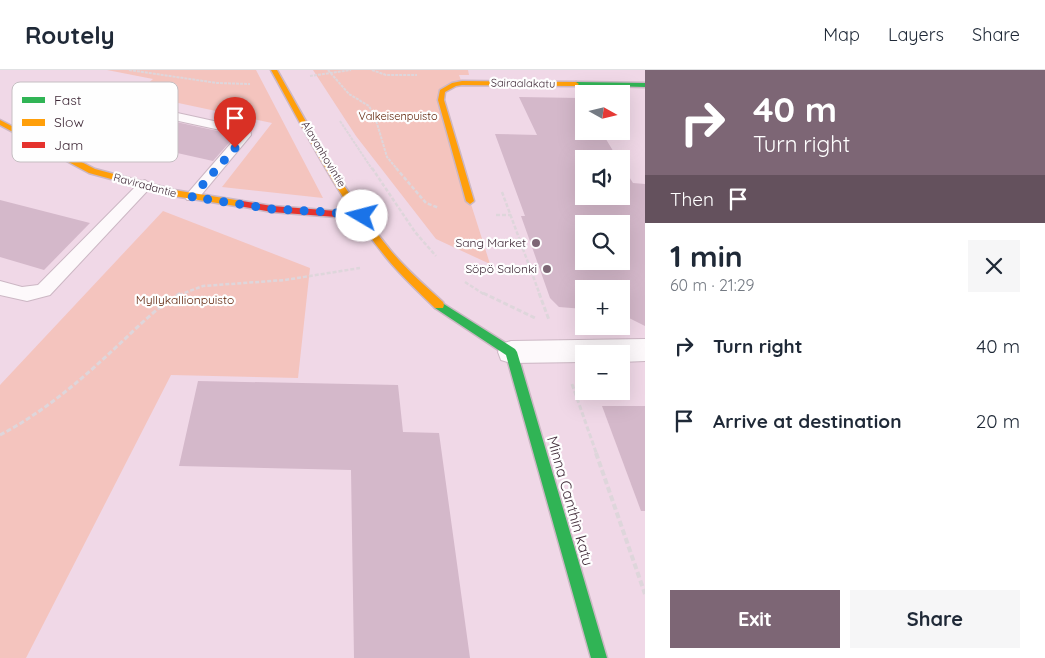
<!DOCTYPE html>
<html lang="en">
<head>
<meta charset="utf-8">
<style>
  :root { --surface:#fff; --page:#f6f6f7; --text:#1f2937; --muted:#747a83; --line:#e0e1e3; --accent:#7d6675 }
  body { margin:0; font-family:Quicksand,sans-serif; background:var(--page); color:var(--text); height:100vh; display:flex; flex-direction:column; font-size:19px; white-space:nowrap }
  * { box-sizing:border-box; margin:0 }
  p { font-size:16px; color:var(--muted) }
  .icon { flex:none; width:28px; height:28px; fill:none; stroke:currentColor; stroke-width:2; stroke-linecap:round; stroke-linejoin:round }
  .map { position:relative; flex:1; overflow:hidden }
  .details { display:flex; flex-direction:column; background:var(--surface); width:400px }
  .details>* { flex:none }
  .banner { background:#7d6675; color:#fff; overflow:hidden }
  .needle { width:32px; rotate:98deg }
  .controls { position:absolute; left:575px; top:15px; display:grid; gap:10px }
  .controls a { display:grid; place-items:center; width:55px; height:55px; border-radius:0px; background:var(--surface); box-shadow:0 5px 20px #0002; font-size:25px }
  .pin { position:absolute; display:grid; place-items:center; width:42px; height:42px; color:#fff; margin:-51px -21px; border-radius:50% 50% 50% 0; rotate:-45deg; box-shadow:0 0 5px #0007 }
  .pin .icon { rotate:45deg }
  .me { position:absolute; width:55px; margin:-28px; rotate:278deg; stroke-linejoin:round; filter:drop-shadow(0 0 4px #0008) }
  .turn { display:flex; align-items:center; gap:18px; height:105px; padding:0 25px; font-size:22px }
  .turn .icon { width:65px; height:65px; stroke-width:2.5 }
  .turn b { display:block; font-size:35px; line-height:42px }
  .then { display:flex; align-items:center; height:48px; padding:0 25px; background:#0003; gap:10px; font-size:19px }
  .round { display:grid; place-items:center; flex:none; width:52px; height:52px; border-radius:0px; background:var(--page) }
  .head { display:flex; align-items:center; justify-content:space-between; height:85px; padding:0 25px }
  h1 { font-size:30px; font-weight:800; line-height:38px }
  .cta { display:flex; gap:10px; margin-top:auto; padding:10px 25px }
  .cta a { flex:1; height:58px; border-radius:0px; background:var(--accent); color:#fff; font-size:20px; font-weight:800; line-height:58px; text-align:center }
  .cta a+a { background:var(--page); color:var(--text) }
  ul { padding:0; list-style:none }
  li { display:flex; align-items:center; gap:15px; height:75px; padding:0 25px }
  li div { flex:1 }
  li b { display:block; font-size:19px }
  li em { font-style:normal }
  header { display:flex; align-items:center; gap:30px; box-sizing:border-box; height:70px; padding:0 25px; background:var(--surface); border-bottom:1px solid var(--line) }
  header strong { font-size:24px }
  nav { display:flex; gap:28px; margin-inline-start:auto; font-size:18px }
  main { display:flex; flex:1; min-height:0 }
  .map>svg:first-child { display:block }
  .green { fill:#f4c4be }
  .building { fill:#d4b8ca; fill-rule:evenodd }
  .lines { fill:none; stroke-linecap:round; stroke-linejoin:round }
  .lane-casing { stroke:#ccb7c4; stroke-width:2 }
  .street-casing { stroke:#ccb7c4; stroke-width:2 }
  .fast-casing { stroke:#ccb7c4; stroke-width:3 }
  .slow-casing { stroke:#ccb7c4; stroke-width:3 }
  .jam-casing { stroke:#ccb7c4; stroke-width:3 }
  .path-far3 { stroke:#ded6db; stroke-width:2; stroke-dasharray:3 1; stroke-linecap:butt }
  .path-far2 { stroke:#ded6db; stroke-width:2.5; stroke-dasharray:4 2; stroke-linecap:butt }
  .path-far1 { stroke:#ded6db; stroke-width:3; stroke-dasharray:5 2.5; stroke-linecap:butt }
  .path { stroke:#ded6db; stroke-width:4; stroke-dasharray:6 3; stroke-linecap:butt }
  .lane { fill:#fdf9fb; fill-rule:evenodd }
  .street { fill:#fdf9fb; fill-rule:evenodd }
  .fast { fill:#30b455; fill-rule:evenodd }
  .slow { fill:#ff9f0a; fill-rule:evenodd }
  .jam { fill:#e5322d; fill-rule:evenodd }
  .route { stroke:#1a73e8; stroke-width:9; stroke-dasharray:0 16.2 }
  .poi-dot { fill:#7d6675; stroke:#fefefe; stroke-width:2 }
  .labels { text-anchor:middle; stroke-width:4.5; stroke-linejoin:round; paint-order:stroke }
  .far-street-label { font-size:11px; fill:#3f2937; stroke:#fefefe }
  .far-park-label { font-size:11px; fill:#5a1c01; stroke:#fefefe }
  .poi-label { font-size:12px; fill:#3f2937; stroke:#fefefe; text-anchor:end }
  .park-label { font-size:12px; fill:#5a1c01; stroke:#fefefe }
  .near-street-label { font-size:15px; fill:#3f2937; stroke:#fefefe }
  .key { fill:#fefefe; stroke:#c5bec2; stroke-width:1 }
  .key-label { font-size:14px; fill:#3f2937 }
</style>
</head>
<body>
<header>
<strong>Routely</strong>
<nav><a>Map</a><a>Layers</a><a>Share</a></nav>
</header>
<main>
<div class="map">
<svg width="645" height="588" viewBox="0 0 645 588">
  <rect width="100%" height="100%" fill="#f0d8e7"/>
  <g class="green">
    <path d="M 107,0 L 256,0 L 323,128 L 222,117 L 272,53 L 136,24 L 153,9 Z"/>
    <path d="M 313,0 L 468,0 L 469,5 L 459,5 L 462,13 L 442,21 L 470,131 L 490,194 L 436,169 L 356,66 Z"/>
    <path d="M 163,141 L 310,198 L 298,308 L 171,305 L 26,588 L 0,588 L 0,315 Z"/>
  </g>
  <g class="building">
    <path d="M 519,27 L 580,28 L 584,33 L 584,61 L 601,61 L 618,89 L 584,89 L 584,126 L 621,126 L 621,94 L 633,113 L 645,114 L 645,256 L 621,244 L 621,219 L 584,219 L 584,239 L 559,237 L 550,228 L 521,146 L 525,146 L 495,64 L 537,65 ZM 584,154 L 621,154 L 621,191 L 584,191 Z"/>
    <path d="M 110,38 L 135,43 L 236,65 L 213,91 L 83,62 Z"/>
    <path d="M 0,130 L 90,153 L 44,200 L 0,187 Z"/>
    <path d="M 198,311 L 398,315 L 403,362 L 439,363 L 470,588 L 354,588 L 351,400 L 179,396 Z"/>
    <path d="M 602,336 L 645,336 L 645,441 L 641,441 Z"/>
  </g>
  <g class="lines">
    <g class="lane-casing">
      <g id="lane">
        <path d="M 35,19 L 82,48 L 98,35 L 106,35 L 108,38 L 56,82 L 46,82 L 44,79 L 46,76 L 75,54 L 31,25 L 29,23 Z"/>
        <path d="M 141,35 L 250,59 L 251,65 L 197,130 L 187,130 L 185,127 L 187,124 L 239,64 L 137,42 L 135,39 Z"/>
        <path d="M 145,110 L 152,115 L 150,118 L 50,225 L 27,231 L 0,225 L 0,211 L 22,217 L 38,215 L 140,112 Z"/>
      </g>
    </g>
    <g class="street-casing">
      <path id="street" d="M 645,269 L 645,291 L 621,292 L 621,284 L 584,284 L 584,292 L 511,293 L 501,290 L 498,282 L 501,274 L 511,271 Z"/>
    </g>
    <g class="fast-casing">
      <g id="fast">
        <path d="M 576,12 L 645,13 L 645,17 L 574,15 L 573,14 Z"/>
        <path d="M 439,231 L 515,279 L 517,282 L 607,588 L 591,588 L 506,285 L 435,238 L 434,235 Z"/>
      </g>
    </g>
    <g class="slow-casing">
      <g id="slow">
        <path d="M 271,0 L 277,0 C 312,62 346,126 391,181 C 407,200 425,216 443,232 L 444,235 L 443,238 L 435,238 C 418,221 400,205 385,186 C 339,129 306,63 271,0 Z"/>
        <path d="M 462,11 L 576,12 L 579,14 L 576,16 L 462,15 L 456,16 L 445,22 L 444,30 L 474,131 L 470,134 L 466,131 L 438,30 L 440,20 L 452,13 Z"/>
        <path d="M 0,50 L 95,99 L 174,120 L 242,131 L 246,134 L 242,137 L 174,126 L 89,103 L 0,55 Z"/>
      </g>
    </g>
    <g class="jam-casing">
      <path id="jam" d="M 242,131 L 272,136 L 362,143 L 366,146 L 362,149 L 272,142 L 239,136 L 238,134 Z"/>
    </g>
    <g class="path-far3">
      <path d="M 129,0 L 217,13 L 250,14"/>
      <path d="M 328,0 L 349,24 L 369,36 L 376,50 L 387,87 L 397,99"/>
      <path d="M 372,0 L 386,5 L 417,5"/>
      <path d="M 310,6 L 351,0"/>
      <path d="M 340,51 L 372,99"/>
    </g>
    <g class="path-far2">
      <path d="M 372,98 L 415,162 L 436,186"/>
      <path d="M 396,98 L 426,133 L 439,138"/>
      <path d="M 502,122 L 540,225"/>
      <path d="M 496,145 L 511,145"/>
      <path d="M 465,212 L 485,225"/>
      <path d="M 179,225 L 203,216 L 285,210 L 360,198"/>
    </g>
    <g class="path-far1">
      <path d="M 483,223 L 535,248"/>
      <path d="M 539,223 L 549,250"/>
      <path d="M 572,314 L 597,385"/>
      <path d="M 0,365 C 42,343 79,312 113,280 C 135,260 155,238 181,223"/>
    </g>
    <path class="path" d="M 596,383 L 645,524"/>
    <use href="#lane" class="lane"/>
    <use href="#street" class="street"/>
    <use href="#fast" class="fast"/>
    <use href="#slow" class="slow"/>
    <use href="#jam" class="jam"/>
  </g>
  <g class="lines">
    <path class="route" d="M 235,78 L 192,127 L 272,139 L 328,142 L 362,146"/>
  </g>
  <g class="poi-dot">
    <circle cx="536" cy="173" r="5"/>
    <circle cx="547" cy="199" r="5"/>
  </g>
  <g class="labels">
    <g class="far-street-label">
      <text transform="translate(523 13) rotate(1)" y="4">Sairaalakatu</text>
      <text transform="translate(324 84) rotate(59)" y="4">Alavanhovintie</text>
      <text transform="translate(145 115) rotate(15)" y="4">Raviradantie</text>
    </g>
    <g class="far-park-label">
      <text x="398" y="50">Valkeisenpuisto</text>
    </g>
    <g class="poi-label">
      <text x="526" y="177">Sang Market</text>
      <text x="537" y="203">Söpö Salonki</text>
    </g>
    <g class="park-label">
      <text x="185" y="234">Myllykallionpuisto</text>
    </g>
    <g class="near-street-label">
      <text transform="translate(570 431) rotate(74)" y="5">Minna Canthin katu</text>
    </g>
  </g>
  <rect x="12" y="12" width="166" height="80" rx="8" class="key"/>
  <rect x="22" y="27" width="23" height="6" fill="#30b455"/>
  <rect x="22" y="49" width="23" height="7" fill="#ff9f0a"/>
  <rect x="22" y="72" width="23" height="6" fill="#e5322d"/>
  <g class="key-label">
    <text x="54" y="35">Fast</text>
    <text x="54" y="57">Slow</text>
    <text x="54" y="80">Jam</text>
  </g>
</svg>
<div class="controls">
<a><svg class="needle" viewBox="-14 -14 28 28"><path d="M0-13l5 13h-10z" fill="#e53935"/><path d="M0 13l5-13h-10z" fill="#747a83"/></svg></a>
<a><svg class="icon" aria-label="sound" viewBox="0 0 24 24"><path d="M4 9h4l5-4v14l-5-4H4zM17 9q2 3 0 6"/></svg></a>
<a><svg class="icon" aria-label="search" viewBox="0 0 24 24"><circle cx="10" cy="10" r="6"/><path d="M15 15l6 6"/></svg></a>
<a>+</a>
<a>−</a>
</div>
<div class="pin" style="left:235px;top:78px;background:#d93025"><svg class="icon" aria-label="arrive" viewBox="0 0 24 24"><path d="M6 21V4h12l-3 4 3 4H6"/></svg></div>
<svg class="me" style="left:362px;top:146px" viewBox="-20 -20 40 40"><circle r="19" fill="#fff"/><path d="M0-13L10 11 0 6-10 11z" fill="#1a73e8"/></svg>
</div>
<section class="details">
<div class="banner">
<div class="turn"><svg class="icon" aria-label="right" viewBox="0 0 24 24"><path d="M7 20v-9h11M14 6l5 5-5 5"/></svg><div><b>40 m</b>Turn right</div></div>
<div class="then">Then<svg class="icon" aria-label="arrive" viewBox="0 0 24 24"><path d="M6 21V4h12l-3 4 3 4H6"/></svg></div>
</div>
<div class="head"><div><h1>1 min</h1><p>60 m · 21:29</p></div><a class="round"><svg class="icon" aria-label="close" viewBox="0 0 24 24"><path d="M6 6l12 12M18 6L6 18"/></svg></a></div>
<ul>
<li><svg class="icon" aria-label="right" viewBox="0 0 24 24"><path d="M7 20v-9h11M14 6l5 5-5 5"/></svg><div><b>Turn right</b></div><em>40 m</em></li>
<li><svg class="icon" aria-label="arrive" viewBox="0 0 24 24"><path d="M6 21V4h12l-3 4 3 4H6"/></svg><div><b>Arrive at destination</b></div><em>20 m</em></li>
</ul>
<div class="cta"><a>Exit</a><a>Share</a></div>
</section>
</main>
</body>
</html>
